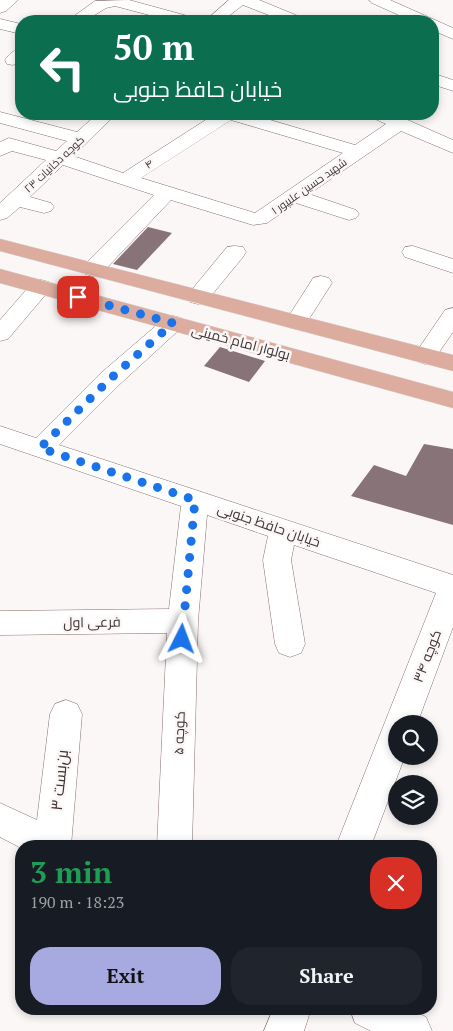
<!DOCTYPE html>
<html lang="en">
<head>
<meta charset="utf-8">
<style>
  :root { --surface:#171b24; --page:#20242c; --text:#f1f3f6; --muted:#9ea1a6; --accent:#a7aae0 }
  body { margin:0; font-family:"PT Serif",Cairo,serif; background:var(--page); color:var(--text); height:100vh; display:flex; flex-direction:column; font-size:19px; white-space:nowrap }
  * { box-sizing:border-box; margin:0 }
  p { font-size:16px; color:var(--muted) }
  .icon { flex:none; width:28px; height:28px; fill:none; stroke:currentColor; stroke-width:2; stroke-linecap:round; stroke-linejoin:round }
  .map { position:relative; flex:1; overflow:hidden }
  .sheet { position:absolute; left:15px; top:840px; width:422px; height:175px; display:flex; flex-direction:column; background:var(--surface); border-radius:20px; box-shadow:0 2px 8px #0003 }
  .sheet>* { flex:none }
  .hud { position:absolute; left:15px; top:15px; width:424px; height:105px; border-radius:20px; box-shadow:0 2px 8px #0003; background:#0b6e4f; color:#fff; overflow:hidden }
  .fabs { position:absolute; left:388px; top:715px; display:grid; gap:10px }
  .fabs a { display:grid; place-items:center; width:50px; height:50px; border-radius:50%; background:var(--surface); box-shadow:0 2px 8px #0003; font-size:25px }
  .pin { position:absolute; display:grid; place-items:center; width:42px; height:42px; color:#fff; margin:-21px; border-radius:10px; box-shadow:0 2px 8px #0006 }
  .me { position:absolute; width:55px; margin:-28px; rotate:3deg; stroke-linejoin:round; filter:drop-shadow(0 0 4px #0008) }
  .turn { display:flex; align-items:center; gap:18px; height:105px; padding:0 15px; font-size:22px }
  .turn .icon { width:65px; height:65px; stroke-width:2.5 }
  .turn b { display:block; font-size:35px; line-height:42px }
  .round { display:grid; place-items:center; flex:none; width:52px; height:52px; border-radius:20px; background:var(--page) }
  .headline { display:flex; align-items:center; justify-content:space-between; height:85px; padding:0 15px }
  h1 { font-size:30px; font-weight:700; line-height:38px; color:#1e9e55 }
  .action { display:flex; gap:10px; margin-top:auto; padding:10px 15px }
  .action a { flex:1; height:58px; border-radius:20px; background:var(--accent); color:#111; font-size:20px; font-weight:700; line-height:58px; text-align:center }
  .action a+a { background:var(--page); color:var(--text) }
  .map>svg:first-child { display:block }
  .building { fill:#887379 }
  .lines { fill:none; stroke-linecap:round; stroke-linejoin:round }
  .minor-casing { stroke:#86706f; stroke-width:1 }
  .major-casing { stroke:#d4d2d2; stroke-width:1 }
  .minor { fill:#fff; fill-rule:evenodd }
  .major { fill:#dcad9e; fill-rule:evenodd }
  .route { stroke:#1a73e8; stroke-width:9; stroke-dasharray:0 16.2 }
  .labels { text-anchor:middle; stroke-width:5; stroke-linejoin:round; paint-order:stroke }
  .far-street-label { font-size:11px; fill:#3d3333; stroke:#fcf7f7 }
  .street-label { font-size:14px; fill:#3d3333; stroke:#fcf7f7 }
  .near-street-label { font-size:16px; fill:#3d3333; stroke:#fcf7f7 }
</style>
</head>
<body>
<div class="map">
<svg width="453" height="1031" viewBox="0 0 453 1031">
  <rect width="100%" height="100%" fill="#fcf7f7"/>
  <g class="building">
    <path d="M 148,227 L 172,233 L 137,270 L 113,264 Z"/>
    <path d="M 220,347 L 265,361 L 249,382 L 204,366 Z"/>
    <path d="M 424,444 L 453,449 L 453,525 L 351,496 L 374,465 L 406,476 Z"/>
  </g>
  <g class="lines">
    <g class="minor-casing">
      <g id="minor">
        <path d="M 0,0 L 18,0 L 6,11 L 0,13 Z"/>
        <path d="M 129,0 L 195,18 L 197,21 L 172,21 L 115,6 L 106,8 L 85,21 L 67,21 L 95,1 Z"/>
        <path d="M 229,0 L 259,0 L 303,18 L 305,21 L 284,21 L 243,5 L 222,21 L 205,21 Z"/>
        <path d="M 369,0 L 390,0 L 453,28 L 453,39 L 432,30 L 432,21 L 412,21 L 372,3 Z"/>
        <path d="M 0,19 L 21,24 L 21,34 L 0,29 Z"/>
        <path d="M 21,48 L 21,62 L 13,65 L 7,64 L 5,60 C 9,54 14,50 21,48 Z"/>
        <path d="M 432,73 L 453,80 L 453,91 L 432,84 Z"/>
        <path d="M 0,112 L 77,132 L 97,114 L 116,114 L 73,156 L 123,173 L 215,114 L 250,114 L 355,145 L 386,124 L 373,118 L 370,114 L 394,114 L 453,140 L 453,153 L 401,131 L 309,194 L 356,210 L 359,214 L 356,218 L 349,220 L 296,203 L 267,223 L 253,225 L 171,200 L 101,274 L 93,276 L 85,274 L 82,269 L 85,264 L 154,195 L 63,165 L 30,197 L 51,203 L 54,207 L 51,211 L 44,213 L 20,207 L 7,218 L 0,220 L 0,203 L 46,160 L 12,151 L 0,156 L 0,142 L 9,138 L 56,151 L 67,141 L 0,123 ZM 231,120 L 343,153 L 255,213 L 141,178 Z"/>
        <path d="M 235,246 L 243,247 L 246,252 L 243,257 L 206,302 L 198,304 L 190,302 L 187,297 L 190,292 L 227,247 Z"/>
        <path d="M 413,246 L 453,259 L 453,273 L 405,257 L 402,252 L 405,247 Z"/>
        <path d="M 321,276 L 329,278 L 332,283 L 307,322 L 304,327 L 296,329 L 288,327 L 285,322 L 310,283 L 313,278 Z"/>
        <path d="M 41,280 L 49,282 L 52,287 L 8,339 L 0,341 L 0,320 L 33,282 Z"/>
        <path d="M 453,308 L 453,332 L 433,361 L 425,364 L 417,361 L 413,356 L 417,351 L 445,310 Z"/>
        <path d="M 173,316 L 181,318 L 185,323 L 181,328 L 119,385 L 59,445 L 453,575 L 453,627 L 417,724 L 396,724 L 396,756 L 405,756 L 371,846 L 336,846 L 436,593 L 294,545 L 291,560 L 305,644 L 301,653 L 290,657 L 279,653 L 275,644 L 263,560 L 268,536 L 207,515 L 198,621 L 192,846 L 157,846 L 167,633 L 0,635 L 0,611 L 169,609 L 181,506 L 0,444 L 0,426 L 36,438 L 101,373 L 165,318 Z"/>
        <path d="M 66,700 L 77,704 L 82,714 L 71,846 L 21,846 L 21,848 L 0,837 L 0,803 L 37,820 L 50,714 L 55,704 Z"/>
        <path d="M 273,1009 L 311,1009 L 304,1031 L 264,1031 Z"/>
        <path d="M 350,1009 L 410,1009 L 426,1017 L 432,1031 L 371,1031 L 355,1023 Z"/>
      </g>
    </g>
    <g class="major-casing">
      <g id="major">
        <path d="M 0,239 L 453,355 L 453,371 L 0,251 Z"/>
        <path d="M 0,269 L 453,392 L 453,408 L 0,283 Z"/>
      </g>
    </g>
    <use href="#minor" class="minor"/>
    <use href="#major" class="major"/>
  </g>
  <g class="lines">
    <path class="route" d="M 78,297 L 173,323 L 110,379 L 40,448 L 195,500 L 182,639"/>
  </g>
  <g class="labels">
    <g class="far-street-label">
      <text transform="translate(54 164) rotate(-43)" y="4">کوچه دخانیات ۲۳</text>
      <text transform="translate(149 164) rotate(-33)" y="4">۴</text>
      <text transform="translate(309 186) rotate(-35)" y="4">شهید حسین علیپور ۱</text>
    </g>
    <g class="street-label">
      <text transform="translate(241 342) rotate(15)" y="5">بولوار امام خمینی</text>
      <text transform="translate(269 525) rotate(19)" y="5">خیابان حافظ جنوبی</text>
      <text transform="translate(92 622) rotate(-1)" y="5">فرعی اول</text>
      <text transform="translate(427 656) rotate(-69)" y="5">کوچه ۳۴</text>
      <text transform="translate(179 733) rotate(-88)" y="5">کوچه ۵</text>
    </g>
    <g class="near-street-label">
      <text transform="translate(59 780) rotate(-84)" y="6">بن‌بست ۳</text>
    </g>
  </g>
</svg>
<div class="fabs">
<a><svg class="icon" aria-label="search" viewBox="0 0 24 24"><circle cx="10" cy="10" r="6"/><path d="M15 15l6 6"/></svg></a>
<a><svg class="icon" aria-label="layers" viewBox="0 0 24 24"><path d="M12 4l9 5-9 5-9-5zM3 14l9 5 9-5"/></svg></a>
</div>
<div class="pin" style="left:78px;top:297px;background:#d93025"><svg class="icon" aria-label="arrive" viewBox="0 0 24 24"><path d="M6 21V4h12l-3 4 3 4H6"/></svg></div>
<svg class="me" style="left:182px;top:639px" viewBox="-20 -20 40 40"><path d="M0-17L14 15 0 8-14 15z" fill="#1a73e8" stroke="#fff" stroke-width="4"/></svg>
<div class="hud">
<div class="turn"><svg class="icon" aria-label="left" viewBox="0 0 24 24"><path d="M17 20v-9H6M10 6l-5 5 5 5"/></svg><div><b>50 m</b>خیابان حافظ جنوبی</div></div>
</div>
<section class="sheet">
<div class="headline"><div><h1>3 min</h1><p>190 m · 18:23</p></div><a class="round" style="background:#d93025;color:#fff"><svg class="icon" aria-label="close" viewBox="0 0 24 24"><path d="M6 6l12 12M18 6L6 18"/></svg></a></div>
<div class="action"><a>Exit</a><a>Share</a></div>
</section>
</div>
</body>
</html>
